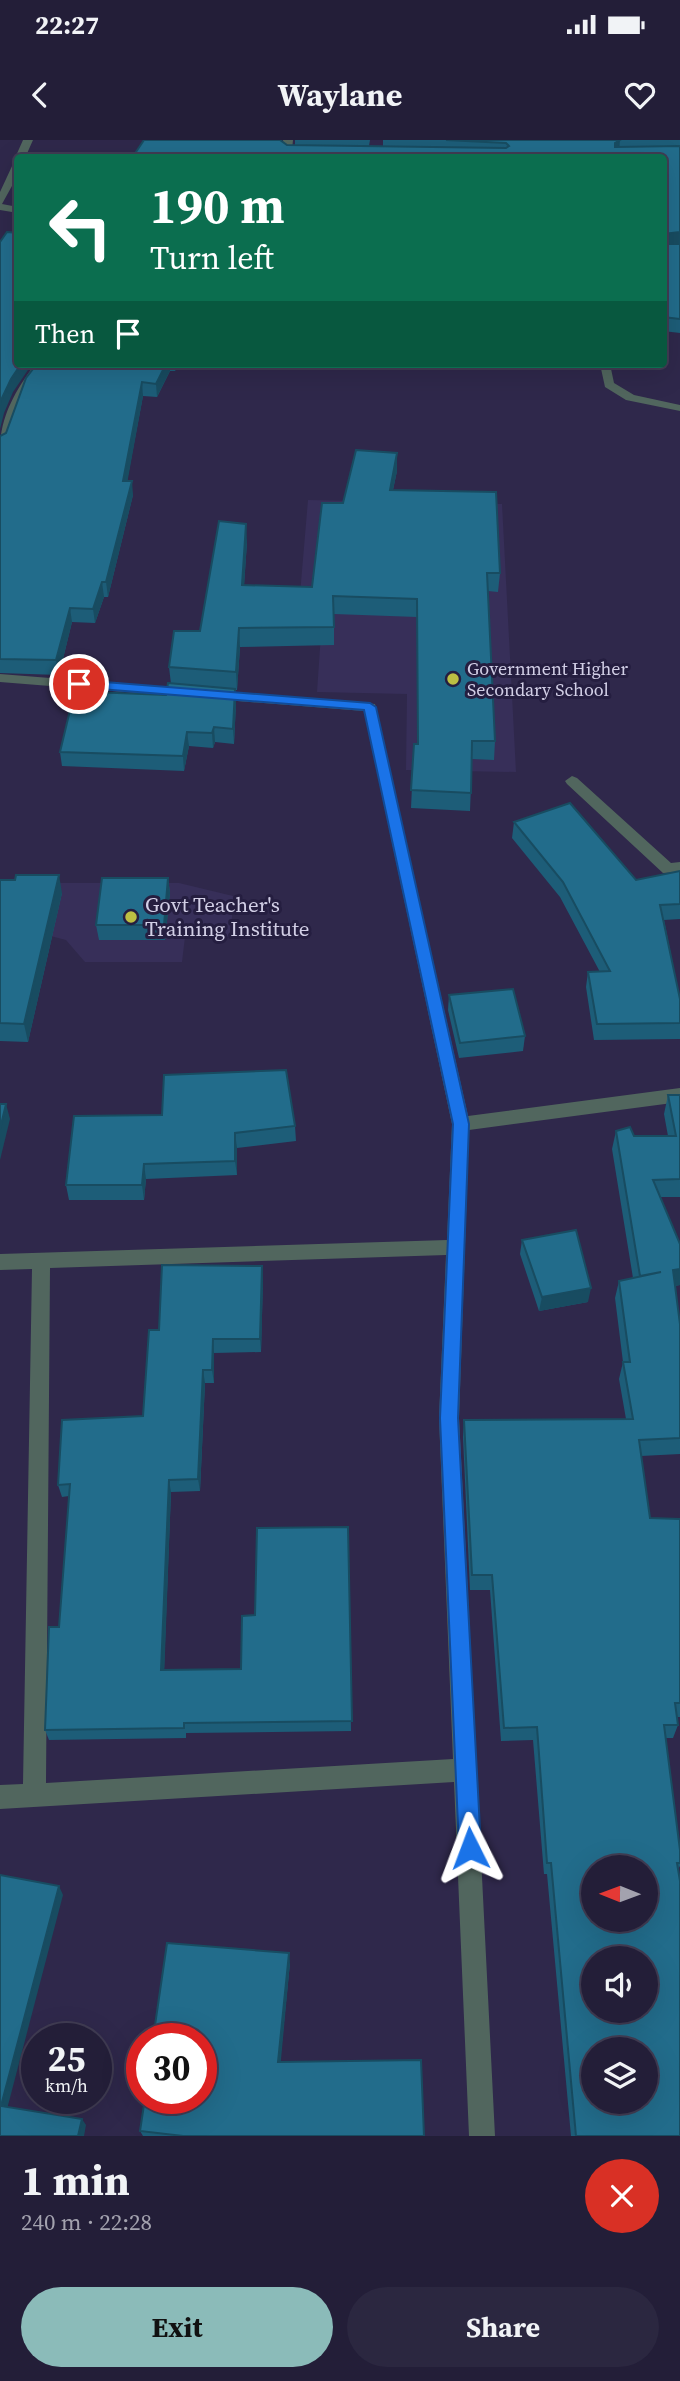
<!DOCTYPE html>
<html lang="en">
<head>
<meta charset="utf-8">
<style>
  :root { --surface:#231e38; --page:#2b2740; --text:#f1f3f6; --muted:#a3a2ae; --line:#403c53; --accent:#8bbbb9 }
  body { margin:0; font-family:"Source Serif 4",serif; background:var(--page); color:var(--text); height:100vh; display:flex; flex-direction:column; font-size:26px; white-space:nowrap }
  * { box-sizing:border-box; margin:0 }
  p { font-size:23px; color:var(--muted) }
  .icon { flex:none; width:38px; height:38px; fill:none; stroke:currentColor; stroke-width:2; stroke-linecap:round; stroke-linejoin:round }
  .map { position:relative; height:1996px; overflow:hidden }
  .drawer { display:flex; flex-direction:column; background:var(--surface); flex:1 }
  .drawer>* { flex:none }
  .hud { position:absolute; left:14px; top:14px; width:653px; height:214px; border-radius:7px; box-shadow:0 7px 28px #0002,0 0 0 2px var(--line); background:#0b6e4f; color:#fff; overflow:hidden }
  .needle { width:46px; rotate:271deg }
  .controls { position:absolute; left:581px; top:1715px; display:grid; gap:14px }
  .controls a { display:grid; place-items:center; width:77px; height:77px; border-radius:50%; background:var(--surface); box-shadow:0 7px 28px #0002,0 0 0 2px var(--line); font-size:35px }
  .speed { position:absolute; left:21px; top:1883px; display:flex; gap:14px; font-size:35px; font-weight:700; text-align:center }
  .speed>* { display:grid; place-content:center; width:91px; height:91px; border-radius:50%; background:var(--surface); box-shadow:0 7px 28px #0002,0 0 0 2px var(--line); line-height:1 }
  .speed small { font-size:18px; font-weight:400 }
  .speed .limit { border:10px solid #d22; background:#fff; color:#111 }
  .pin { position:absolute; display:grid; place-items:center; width:60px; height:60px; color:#fff; margin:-30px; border:4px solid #fff; border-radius:50%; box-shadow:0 2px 7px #0007 }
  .me { position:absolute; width:77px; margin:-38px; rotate:357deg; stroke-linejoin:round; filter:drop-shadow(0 0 5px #0008) }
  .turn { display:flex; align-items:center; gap:24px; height:147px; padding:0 21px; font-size:32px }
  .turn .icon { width:91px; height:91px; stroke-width:2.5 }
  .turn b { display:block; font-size:49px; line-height:60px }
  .then { display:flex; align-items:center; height:66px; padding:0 21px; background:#0003; gap:14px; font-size:26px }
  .round { display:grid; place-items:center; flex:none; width:74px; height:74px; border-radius:37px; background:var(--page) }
  .overview { display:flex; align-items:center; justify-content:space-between; height:119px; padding:0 21px }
  h1 { font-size:42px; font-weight:700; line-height:52px }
  .button { display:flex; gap:14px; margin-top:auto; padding:14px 21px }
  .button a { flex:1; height:80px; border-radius:42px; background:var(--accent); color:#111; font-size:28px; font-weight:700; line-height:80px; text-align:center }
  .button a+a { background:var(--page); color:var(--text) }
  .status { display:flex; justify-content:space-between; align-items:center; height:49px; padding:0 35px; background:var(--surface); direction:ltr }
  .status svg { height:19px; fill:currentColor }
  header { display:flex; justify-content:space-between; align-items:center; height:91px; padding:0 21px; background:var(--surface); font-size:32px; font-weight:700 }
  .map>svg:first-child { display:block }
  .built { fill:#372f59 }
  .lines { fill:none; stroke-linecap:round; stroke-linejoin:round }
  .minor { fill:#51665e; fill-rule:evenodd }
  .wall { fill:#1d5d78 }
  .shaded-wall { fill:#184c61 }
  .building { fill:#226c8b; stroke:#184c61; stroke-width:2; fill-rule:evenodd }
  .route { fill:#1a73e8; stroke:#114b97; stroke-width:2 }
  .poi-dot { fill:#bcbf43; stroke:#251e40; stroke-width:2.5 }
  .labels { text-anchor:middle; stroke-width:6; stroke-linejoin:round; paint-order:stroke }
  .far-poi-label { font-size:18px; fill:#d2cfe6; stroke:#251e40; text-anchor:start }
  .poi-label { font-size:21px; fill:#d2cfe6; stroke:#251e40; text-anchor:start }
</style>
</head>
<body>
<div class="status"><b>22:27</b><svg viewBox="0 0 49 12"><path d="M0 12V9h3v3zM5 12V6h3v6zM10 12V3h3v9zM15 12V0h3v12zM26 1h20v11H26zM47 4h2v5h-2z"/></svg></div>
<header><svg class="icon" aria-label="back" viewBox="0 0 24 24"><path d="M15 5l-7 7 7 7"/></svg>Waylane<svg class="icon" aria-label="heart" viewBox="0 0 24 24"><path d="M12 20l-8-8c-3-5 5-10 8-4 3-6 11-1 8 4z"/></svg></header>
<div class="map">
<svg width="680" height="1996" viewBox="0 0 680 1996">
  <rect width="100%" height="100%" fill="#2f284b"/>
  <g class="built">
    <path d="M 308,360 L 502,364 L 516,632 L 406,630 L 407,554 L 317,552 L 322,479 L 298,478 Z"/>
    <path d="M 59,743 L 179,743 L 233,756 L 231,797 L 185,797 L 182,822 L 85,822 L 66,800 L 31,791 Z"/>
  </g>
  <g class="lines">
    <g class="minor">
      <path d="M 23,0 L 33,0 L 25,18 L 18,18 L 17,20 L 15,18 Z"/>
      <path d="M 283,0 L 293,0 L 292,10 L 308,13 L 303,16 L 284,14 Z"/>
      <path d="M 18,21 L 18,35 L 2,64 L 18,67 L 18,73 L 0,70 L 0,52 L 13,24 Z"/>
      <path d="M 35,224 L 46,224 L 26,251 L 6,306 L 0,309 C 0,276 16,250 35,224 Z"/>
      <path d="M 600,224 L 610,224 L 614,243 L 634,255 L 680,265 L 680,271 L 626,260 L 605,247 Z"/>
      <path d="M 0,534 L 375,564 L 468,976 L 680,948 L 680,962 L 469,990 L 459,1278 L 495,1996 L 469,1996 L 454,1642 L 0,1669 L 0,1645 L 23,1644 L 32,1129 L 0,1130 L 0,1114 L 447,1100 L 452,984 L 364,571 L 0,542 ZM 446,1115 L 439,1278 L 453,1619 L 46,1643 L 50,1128 Z"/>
      <path d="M 572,636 L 577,638 L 671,723 L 680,722 L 680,732 L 663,733 L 567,644 L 565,641 Z"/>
    </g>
  </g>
  <g class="wall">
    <path d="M 144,0 L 282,0 L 282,1 L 287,5 L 295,5 L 295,0 L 370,0 L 369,6 L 383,6 L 383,0 L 680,0 L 680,193 L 663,191 L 663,18 L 132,18 Z"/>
    <path d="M 37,224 L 179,224 L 175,231 L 170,231 L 157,257 L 143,256 L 127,341 L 133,355 L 108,457 L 104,457 L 95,483 L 72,482 L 59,535 L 0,533 L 0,296 L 6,293 Z"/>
    <path d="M 397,331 L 393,350 L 500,433 L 498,452 L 488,451 L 495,601 L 494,620 L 472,619 L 470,671 L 411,668 L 414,604 L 417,604 L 417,477 L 334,474 L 334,505 L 240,507 L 237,550 L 235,550 L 236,563 L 234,604 L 215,602 L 213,608 L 189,606 L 184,631 L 62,626 L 60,612 L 166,555 L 171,544 L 169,527 L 200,491 L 247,402 L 244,445 L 312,447 L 343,363 Z"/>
    <path d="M 514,682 L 636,740 L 680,731 L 680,779 L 664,780 L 680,859 L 680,899 L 594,900 L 586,847 L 588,832 L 600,832 L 560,757 L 512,698 Z"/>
    <path d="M 168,738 L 170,753 L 165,800 L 99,800 L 96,785 Z"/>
    <path d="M 0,740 L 62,753 L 28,902 L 0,901 Z"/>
    <path d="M 449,855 L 525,896 L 523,911 L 459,918 L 448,870 Z"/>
    <path d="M 668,955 L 680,955 L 680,1057 L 660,1057 L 680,1104 L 680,1145 L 675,1146 L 680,1184 L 680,1314 L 641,1316 L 650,1378 L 680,1379 L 680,1577 L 677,1577 L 678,1585 L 673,1598 L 666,1598 L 680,1710 L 680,1726 L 678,1729 L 680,1996 L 571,1996 L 547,1734 L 544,1734 L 533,1600 L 501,1601 L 490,1450 L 470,1450 L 463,1297 L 464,1280 L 626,1279 L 619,1239 L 623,1222 L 615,1158 L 619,1141 L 633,1138 L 612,1009 L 616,991 L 634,996 L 668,996 L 664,974 Z"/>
    <path d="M 74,976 L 295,986 L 296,1001 L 237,1008 L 237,1035 L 146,1039 L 144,1060 L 69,1060 L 66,1045 Z"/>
    <path d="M 522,1100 L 588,1162 L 539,1171 L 520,1114 Z"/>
    <path d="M 263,1140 L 261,1212 L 214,1213 L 214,1243 L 205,1243 L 200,1351 L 171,1352 L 164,1530 L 241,1529 L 255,1475 L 348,1387 L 351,1591 L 186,1593 L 186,1598 L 49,1600 L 45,1590 L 59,1487 L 69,1356 L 62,1357 L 58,1345 L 143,1276 Z"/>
    <path d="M 290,1823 L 280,1922 L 424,1996 L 143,1996 L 140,1991 Z"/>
  </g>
  <g class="shaded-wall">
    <path d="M 620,0 L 619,12 L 613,16 L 615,3 Z"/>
    <path d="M 680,92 L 680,105 L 663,107 L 663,94 Z"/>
    <path d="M 21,224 L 32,224 L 13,252 L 4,273 L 0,289 L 0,265 L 1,260 L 11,239 Z"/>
    <path d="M 166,224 L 169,224 L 170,231 L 157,257 L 156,244 Z"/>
    <path d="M 174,224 L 179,224 L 175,231 Z"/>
    <path d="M 142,242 L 143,256 L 125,355 L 123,341 Z"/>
    <path d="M 397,313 L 397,331 L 389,368 L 390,350 Z"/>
    <path d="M 132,341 L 133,355 L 108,457 L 106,442 Z"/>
    <path d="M 246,384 L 247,402 L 243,463 L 242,445 Z"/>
    <path d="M 102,442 L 104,457 L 95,483 L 93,469 Z"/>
    <path d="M 70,468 L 72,482 L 59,535 L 56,520 Z"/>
    <path d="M 239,488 L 240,507 L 237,550 L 236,532 Z"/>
    <path d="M 235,549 L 236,563 L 234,604 L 233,589 Z"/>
    <path d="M 214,587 L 215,602 L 213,608 L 212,593 Z"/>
    <path d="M 187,592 L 189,606 L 184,631 L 183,616 Z"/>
    <path d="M 59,735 L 62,753 L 28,902 L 24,884 Z"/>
    <path d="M 168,738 L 170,753 L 165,800 L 164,785 Z"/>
    <path d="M 6,964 L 10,979 L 0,1020 L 0,989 Z"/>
    <path d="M 235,993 L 237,1008 L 237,1035 L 235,1021 Z"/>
    <path d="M 144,1024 L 146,1039 L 144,1060 L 142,1045 Z"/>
    <path d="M 262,1126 L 263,1140 L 261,1212 L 260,1199 Z"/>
    <path d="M 680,1129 L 680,1145 L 668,1147 L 673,1130 Z"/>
    <path d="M 591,1148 L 588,1162 L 539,1171 L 542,1157 Z"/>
    <path d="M 213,1199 L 214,1213 L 214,1243 L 212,1230 Z"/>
    <path d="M 203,1230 L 205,1243 L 200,1351 L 198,1339 Z"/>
    <path d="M 169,1340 L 171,1352 L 164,1540 L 161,1530 Z"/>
    <path d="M 59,1746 L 63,1755 L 6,1973 L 1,1966 Z"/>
    <path d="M 289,1813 L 290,1823 L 280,1930 L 278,1922 Z"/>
    <path d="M 82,1979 L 86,1985 L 84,1996 L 78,1996 Z"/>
  </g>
  <g class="building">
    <path d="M 144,0 L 280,0 L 287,5 L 506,8 L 509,6 L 506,3 L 446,0 L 620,0 L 615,3 L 615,7 L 680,6 L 680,92 L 663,94 L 663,18 L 132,18 Z"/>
    <path d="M 7,92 L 18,93 L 18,224 L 21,224 L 11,239 L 1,260 L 0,265 L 0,102 Z"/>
    <path d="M 663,103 L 665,104 L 680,104 L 680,179 L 663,177 Z"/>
    <path d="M 37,224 L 166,224 L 156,244 L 142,242 L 123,341 L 132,341 L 106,442 L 102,442 L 93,469 L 70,468 L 56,520 L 0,519 L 0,296 L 6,293 L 26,238 Z"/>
    <path d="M 356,310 L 397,313 L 390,350 L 496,352 L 500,433 L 487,433 L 495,601 L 472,601 L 471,653 L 411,650 L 414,604 L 418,604 L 417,459 L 333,456 L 334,487 L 239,488 L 236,532 L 169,527 L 174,491 L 200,491 L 219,381 L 246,384 L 242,445 L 312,447 L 322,363 L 343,363 Z"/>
    <path d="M 168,543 L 235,549 L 233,589 L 214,587 L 212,593 L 187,592 L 183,616 L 60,612 L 71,566 L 92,567 L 92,552 L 166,555 Z"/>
    <path d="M 570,663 L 636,740 L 680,731 L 680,764 L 660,765 L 680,859 L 680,883 L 597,884 L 588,832 L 610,831 L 563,742 L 514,682 Z"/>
    <path d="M 16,735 L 59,735 L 24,884 L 0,883 L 0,740 L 15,740 Z"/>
    <path d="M 102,738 L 168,738 L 164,785 L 96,785 Z"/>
    <path d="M 513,849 L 525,896 L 460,903 L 449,855 Z"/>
    <path d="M 286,930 L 295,986 L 235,993 L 235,1021 L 144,1024 L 142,1045 L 66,1045 L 74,976 L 162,975 L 164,935 Z"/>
    <path d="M 668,955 L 680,955 L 680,1039 L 653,1040 L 680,1104 L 680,1129 L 673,1130 L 680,1184 L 680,1298 L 639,1300 L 650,1378 L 680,1379 L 680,1563 L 675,1563 L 678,1585 L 664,1585 L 680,1710 L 680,1723 L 677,1723 L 680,1741 L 680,1996 L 576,1996 L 551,1723 L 547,1723 L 537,1587 L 504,1588 L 492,1435 L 472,1435 L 464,1280 L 633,1279 L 623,1222 L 630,1222 L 619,1141 L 661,1132 L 640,1136 L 616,991 L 630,987 L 634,996 L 676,996 ZM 593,1727 L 646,1727 L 646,1780 L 593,1780 ZM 593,1818 L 646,1818 L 646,1871 L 593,1871 ZM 593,1909 L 646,1909 L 646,1962 L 593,1962 Z"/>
    <path d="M 0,964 L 6,964 L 0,989 Z"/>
    <path d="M 576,1090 L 591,1148 L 542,1157 L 522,1100 Z"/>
    <path d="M 162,1125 L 262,1126 L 260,1199 L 213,1199 L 212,1230 L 203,1230 L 198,1339 L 169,1340 L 161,1530 L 241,1529 L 242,1476 L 255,1475 L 257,1388 L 348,1387 L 352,1581 L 184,1583 L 184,1588 L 45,1590 L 49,1487 L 59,1487 L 70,1344 L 58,1345 L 62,1280 L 143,1276 L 149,1190 L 159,1190 Z"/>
    <path d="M 0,1735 L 59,1746 L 1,1966 L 82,1979 L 78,1996 L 0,1996 Z"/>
    <path d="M 167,1803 L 289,1813 L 278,1922 L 421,1920 L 424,1996 L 183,1996 L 140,1991 L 145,1958 L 201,1958 L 201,1899 L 153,1899 Z"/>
  </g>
  <path class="route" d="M 79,540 L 370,563 L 376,567 L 469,984 L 458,1278 L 481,1708 L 477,1716 L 470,1719 L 462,1716 L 459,1708 L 440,1278 L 453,984 L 364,570 L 75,547 L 75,541 Z"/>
  <g class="poi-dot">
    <circle cx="453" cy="539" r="7"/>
    <circle cx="131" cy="777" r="7"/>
  </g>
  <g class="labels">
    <g class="far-poi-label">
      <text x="467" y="535">Government Higher<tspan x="467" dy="21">Secondary School</tspan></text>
    </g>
    <g class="poi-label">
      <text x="145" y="772">Govt Teacher's<tspan x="145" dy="24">Training Institute</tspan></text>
    </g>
  </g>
</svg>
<div class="controls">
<a><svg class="needle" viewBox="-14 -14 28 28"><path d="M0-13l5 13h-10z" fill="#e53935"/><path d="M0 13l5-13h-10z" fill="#a3a2ae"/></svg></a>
<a><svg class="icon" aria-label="sound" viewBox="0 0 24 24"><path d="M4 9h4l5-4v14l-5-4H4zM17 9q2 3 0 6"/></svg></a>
<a><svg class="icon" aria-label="layers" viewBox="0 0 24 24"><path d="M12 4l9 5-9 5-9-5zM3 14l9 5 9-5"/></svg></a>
</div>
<div class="speed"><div>25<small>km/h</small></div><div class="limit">30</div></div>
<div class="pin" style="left:79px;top:544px;background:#d93025"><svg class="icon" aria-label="arrive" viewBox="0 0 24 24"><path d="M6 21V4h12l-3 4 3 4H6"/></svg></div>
<svg class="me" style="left:470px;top:1708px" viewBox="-20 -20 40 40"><path d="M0-17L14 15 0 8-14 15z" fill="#1a73e8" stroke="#fff" stroke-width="4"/></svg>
<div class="hud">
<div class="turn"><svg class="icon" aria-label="left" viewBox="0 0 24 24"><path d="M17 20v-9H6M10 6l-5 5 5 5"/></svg><div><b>190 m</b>Turn left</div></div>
<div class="then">Then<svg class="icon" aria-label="arrive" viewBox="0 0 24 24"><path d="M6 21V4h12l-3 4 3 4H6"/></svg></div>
</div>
</div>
<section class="drawer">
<div class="overview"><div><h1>1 min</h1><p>240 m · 22:28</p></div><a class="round" style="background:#d93025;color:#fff"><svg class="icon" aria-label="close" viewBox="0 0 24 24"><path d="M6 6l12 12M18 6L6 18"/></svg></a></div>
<div class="button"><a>Exit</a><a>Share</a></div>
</section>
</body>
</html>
